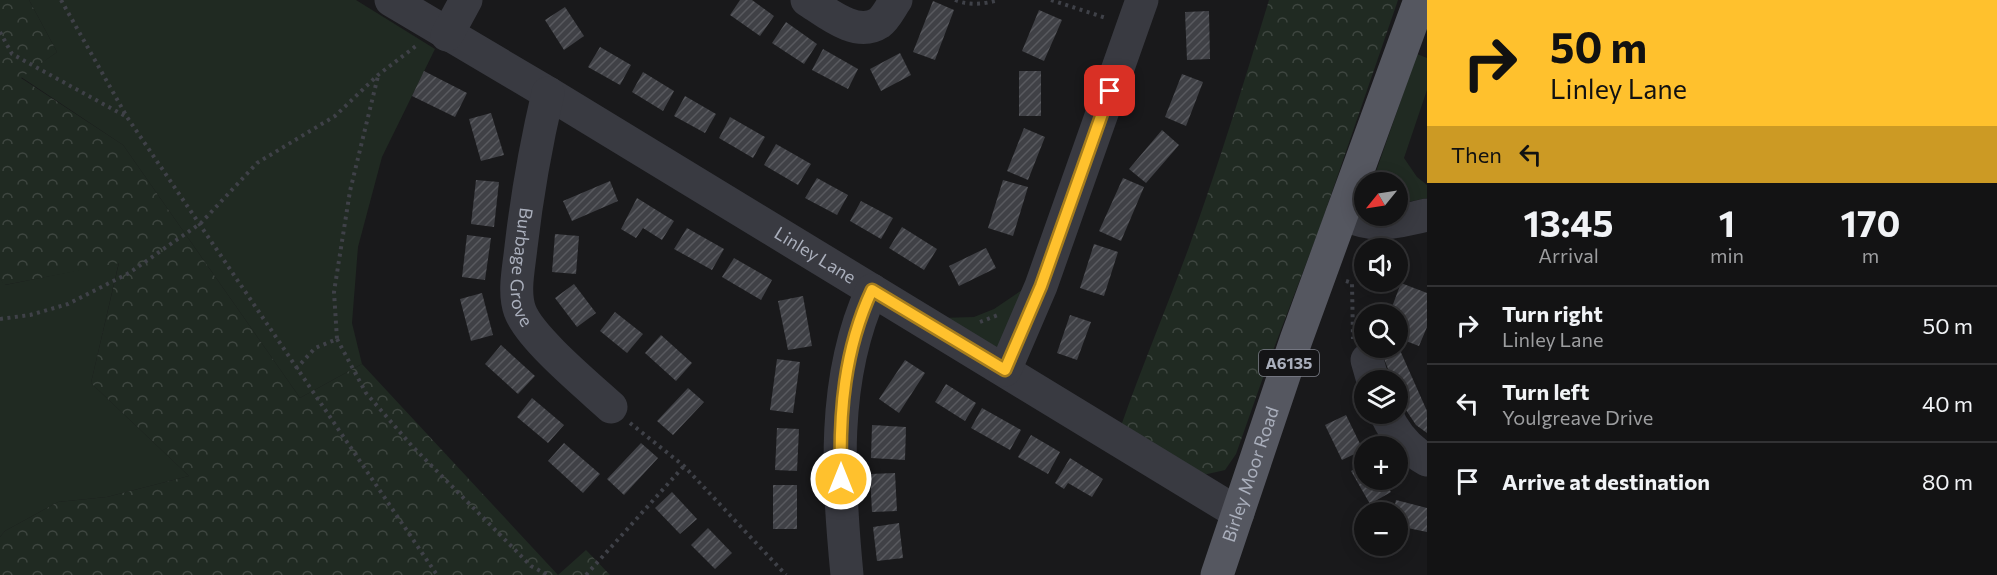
<!DOCTYPE html>
<html lang="en">
<head>
<meta charset="utf-8">
<style>
  :root { --surface:#131314; --page:#202022; --text:#f1f3f6; --muted:#9d9ea0; --line:#323234 }
  body { margin:0; font-family:Commissioner,sans-serif; background:var(--page); color:var(--text); height:100vh; display:flex; flex-direction:column; font-size:22px; white-space:nowrap }
  * { box-sizing:border-box; margin:0 }
  p { font-size:20px; color:var(--muted) }
  .icon { flex:none; width:33px; height:33px; fill:none; stroke:currentColor; stroke-width:2; stroke-linecap:round; stroke-linejoin:round }
  .map { position:relative; flex:1; overflow:hidden }
  .details { display:flex; flex-direction:column; background:var(--surface); width:570px }
  .details>* { flex:none }
  .guide { background:#ffc12d; color:#111; overflow:hidden }
  .needle { width:39px; rotate:240deg }
  .controls { position:absolute; left:1354px; top:172px; display:grid; gap:12px }
  .controls a { display:grid; place-items:center; width:54px; height:54px; border-radius:50%; background:var(--surface); box-shadow:0 3px 15px #0003,0 0 0 2px var(--line); font-size:30px }
  .pin { position:absolute; display:grid; place-items:center; width:51px; height:51px; color:#fff; margin:-26px; border-radius:12px; box-shadow:0 3px 9px #0006 }
  .me { position:absolute; width:66px; margin:-33px; rotate:0deg; stroke-linejoin:round; filter:drop-shadow(0 0 4px #0008) }
  .turn { display:flex; align-items:center; gap:21px; height:126px; padding:0 24px; font-size:27px }
  .turn .icon { width:78px; height:78px; stroke-width:2.5 }
  .turn b { display:block; font-size:42px; line-height:51px }
  .then { display:flex; align-items:center; height:57px; padding:0 24px; background:#0003; gap:12px; font-size:22px }
  .eta { display:flex; justify-content:space-evenly; align-items:center; height:102px; text-align:center }
  .eta b { font-size:36px; font-weight:700; line-height:42px }
  ul { padding:0; list-style:none }
  li { display:flex; align-items:center; gap:18px; height:78px; padding:0 24px; border-top:2px solid var(--line) }
  li div { flex:1 }
  li b { display:block; font-size:22px }
  li em { font-style:normal }
  main { display:flex; flex:1; min-height:0 }
  .map>svg:first-child { display:block }
  .green { fill:#202a22 }
  .forest { fill:url(#forest-crowns) }
  .building { fill:url(#building-hatch) }
  .lines { fill:none; stroke-linecap:round; stroke-linejoin:round }
  .path { stroke:#3f4148; stroke-width:4; stroke-dasharray:3 4.5; stroke-linecap:butt }
  .minor { stroke:#393a41; stroke-width:33 }
  .major { stroke:#555760; stroke-width:33 }
  .route-casing { stroke:#a67d1d; stroke-width:15 }
  .route { stroke:#ffc12d; stroke-width:10 }
  .labels { text-anchor:middle; stroke-width:4.5; stroke-linejoin:round; paint-order:stroke }
  .shield { fill:#141416; stroke:#7d808a; stroke-width:1.5 }
  .shield-label { font-size:16px; font-weight:bold; fill:#aaafbc }
  .street-label { font-size:18px; fill:#aaafbc; stroke:#141416 }
</style>
</head>
<body>
<main>
<div class="map">
<svg width="1427" height="575" viewBox="0 0 1427 575">
  <defs>
    <pattern id="forest-crowns" width="20" height="18" patternUnits="userSpaceOnUse" patternTransform="scale(1.5)"><rect width="20" height="18" fill="#202a22"/><path d="M2 6a3 3 0 1 1 6 0M12 15a3 3 0 1 1 6 0" fill="none" stroke="#3e4640"/></pattern>
    <pattern id="building-hatch" width="6" height="6" patternUnits="userSpaceOnUse" patternTransform="scale(1.5)"><rect width="6" height="6" fill="#404146"/><path d="M-1 1l2-2M0 6l6-6M5 7l2-2" fill="none" stroke="#595a5f"/></pattern>
  </defs>
  <rect width="100%" height="100%" fill="#19191b"/>
  <g class="green">
    <path d="M 29,0 L 356,0 L 435,49 L 382,157 L 358,247 L 352,323 L 362,364 L 300,398 L 123,145 L 21,77 L 57,52 Z"/>
    <path d="M 1417,54 L 1427,58 L 1427,90 L 1404,158 L 1417,177 L 1427,185 L 1427,198 L 1398,204 L 1398,183 L 1372,183 Z"/>
    <path d="M 119,262 L 91,383 L 189,476 L 107,497 L 58,502 L 5,531 L 0,537 L 0,278 L 5,285 Z"/>
    <path d="M 1028,286 L 1000,351 L 938,318 L 974,317 L 994,309 Z"/>
  </g>
  <g class="forest">
    <path d="M 0,0 L 29,0 L 57,52 L 21,78 L 123,145 L 300,398 L 362,364 L 558,575 L 586,550 L 610,575 L 0,575 L 0,537 L 5,531 L 58,502 L 107,497 L 189,476 L 91,383 L 119,263 L 4,285 L 0,278 Z"/>
    <path d="M 1269,0 L 1398,0 L 1320,227 L 1266,369 L 1236,454 L 1225,470 L 1203,475 L 1121,426 C 1142,366 1167,307 1189,247 C 1218,166 1244,83 1269,0 Z"/>
  </g>
  <g class="building">
    <path d="M 740,0 L 752,0 L 774,16 L 760,36 L 730,15 Z"/>
    <path d="M 933,1 L 954,10 L 935,60 L 913,52 Z"/>
    <path d="M 565,7 L 584,36 L 564,50 L 545,20 Z"/>
    <path d="M 1039,10 L 1062,20 L 1044,61 L 1022,51 Z"/>
    <path d="M 1209,11 L 1210,59 L 1187,60 L 1185,12 Z"/>
    <path d="M 786,22 L 817,44 L 804,64 L 772,43 Z"/>
    <path d="M 600,47 L 631,65 L 620,85 L 588,67 Z"/>
    <path d="M 823,49 L 858,69 L 848,89 L 812,70 Z"/>
    <path d="M 900,53 L 911,75 L 881,91 L 870,69 Z"/>
    <path d="M 424,71 L 467,93 L 455,117 L 412,96 Z"/>
    <rect x="1019" y="71" width="22" height="45"/>
    <path d="M 643,72 L 674,91 L 663,111 L 632,92 Z"/>
    <path d="M 1182,74 L 1203,82 L 1186,126 L 1165,117 Z"/>
    <path d="M 685,96 L 716,114 L 705,133 L 674,116 Z"/>
    <path d="M 491,113 L 504,155 L 481,161 L 469,119 Z"/>
    <path d="M 730,117 L 765,137 L 753,158 L 719,138 Z"/>
    <path d="M 1024,128 L 1045,137 L 1028,180 L 1007,171 Z"/>
    <path d="M 1162,130 L 1179,145 L 1146,183 L 1129,169 Z"/>
    <path d="M 776,144 L 811,164 L 798,185 L 764,165 Z"/>
    <path d="M 817,178 L 848,195 L 837,215 L 805,198 Z"/>
    <path d="M 1123,178 L 1144,187 L 1121,241 L 1099,231 Z"/>
    <path d="M 476,180 L 499,182 L 494,227 L 471,224 Z"/>
    <path d="M 1003,180 L 1028,187 L 1013,236 L 988,228 Z"/>
    <path d="M 610,181 L 618,201 L 572,221 L 563,201 Z"/>
    <path d="M 637,198 L 674,221 L 662,240 L 643,228 L 636,238 L 621,229 Z"/>
    <path d="M 861,201 L 893,218 L 881,239 L 850,221 Z"/>
    <path d="M 902,227 L 937,249 L 924,270 L 889,248 Z"/>
    <path d="M 687,228 L 724,249 L 712,270 L 674,249 Z"/>
    <path d="M 555,234 L 579,236 L 576,274 L 552,272 Z"/>
    <path d="M 467,235 L 491,238 L 485,280 L 462,277 Z"/>
    <path d="M 1094,244 L 1118,252 L 1104,296 L 1080,288 Z"/>
    <path d="M 986,248 L 996,268 L 959,286 L 949,266 Z"/>
    <path d="M 734,258 L 772,280 L 761,300 L 722,277 Z"/>
    <path d="M 1401,283 L 1427,293 L 1427,327 L 1419,346 L 1398,338 L 1398,315 L 1389,315 Z"/>
    <path d="M 574,284 L 596,313 L 577,327 L 555,298 Z"/>
    <path d="M 482,293 L 493,335 L 471,341 L 460,299 Z"/>
    <path d="M 803,296 L 812,346 L 788,350 L 778,301 Z"/>
    <path d="M 615,312 L 643,334 L 627,353 L 600,331 Z"/>
    <path d="M 1070,315 L 1091,322 L 1077,360 L 1057,353 Z"/>
    <path d="M 661,335 L 692,363 L 676,381 L 645,353 Z"/>
    <path d="M 501,345 L 535,376 L 518,394 L 485,364 Z"/>
    <path d="M 1396,348 L 1399,348 L 1427,411 L 1427,433 L 1416,425 L 1404,407 L 1398,392 L 1398,381 L 1393,381 L 1382,354 Z"/>
    <path d="M 777,359 L 800,362 L 793,413 L 770,410 Z"/>
    <path d="M 905,360 L 925,373 L 899,413 L 879,399 Z"/>
    <path d="M 946,384 L 976,403 L 965,421 L 935,402 Z"/>
    <path d="M 688,388 L 704,402 L 673,435 L 657,421 Z"/>
    <path d="M 532,398 L 564,425 L 548,443 L 517,417 Z"/>
    <path d="M 982,408 L 1021,430 L 1010,450 L 971,428 Z"/>
    <path d="M 1346,415 L 1363,450 L 1342,460 L 1325,425 Z"/>
    <path d="M 872,425 L 906,427 L 905,460 L 871,458 Z"/>
    <path d="M 777,428 L 799,429 L 797,471 L 775,470 Z"/>
    <path d="M 1031,435 L 1060,452 L 1048,474 L 1018,457 Z"/>
    <path d="M 564,443 L 600,474 L 583,493 L 548,461 Z"/>
    <path d="M 641,443 L 658,458 L 624,495 L 607,479 Z"/>
    <path d="M 1070,458 L 1103,479 L 1092,497 L 1068,483 L 1064,489 L 1055,483 Z"/>
    <path d="M 1365,463 L 1365,480 L 1383,480 L 1391,492 L 1370,504 L 1351,471 Z"/>
    <path d="M 895,473 L 897,511 L 872,512 L 870,474 Z"/>
    <rect x="773" y="485" width="24" height="44"/>
    <path d="M 672,492 L 697,519 L 680,534 L 655,508 Z"/>
    <path d="M 1396,500 L 1427,508 L 1427,532 L 1398,526 L 1398,513 L 1393,513 Z"/>
    <path d="M 899,523 L 903,558 L 877,561 L 873,527 Z"/>
    <path d="M 708,528 L 732,553 L 715,569 L 691,545 Z"/>
  </g>
  <g class="lines">
    <g class="path">
      <path d="M 61,0 L 127,117 L 437,575"/>
      <path d="M 955,0 C 970,6 984,4 999,0"/>
      <path d="M 1051,0 L 1106,18"/>
      <path d="M 0,32 L 12,54 L 127,117"/>
      <path d="M 1346,281 L 1352,283 L 1353,339"/>
      <path d="M 0,319 L 30,315 L 68,304 L 129,273 L 201,223 L 257,163 L 335,116 L 378,75 L 416,46"/>
      <path d="M 980,322 L 998,315"/>
      <path d="M 337,339 L 366,393 L 412,446 L 531,566 L 548,575"/>
      <path d="M 296,369 L 315,348 L 337,339 L 334,292 L 350,191 L 378,76"/>
      <path d="M 630,423 L 684,466 L 786,575"/>
      <path d="M 586,575 L 684,466"/>
    </g>
    <g class="minor">
      <path id="s1" d="M 391,0 L 548,93 L 1238,513"/>
      <path d="M 807,0 C 826,12 856,38 879,23 C 886,18 891,7 896,0"/>
      <path d="M 447,35 L 466,0"/>
      <path id="s2" d="M 548,93 C 536,144 527,195 521,247 C 519,267 513,292 520,311 C 530,338 588,386 611,407"/>
      <path d="M 1342,214 C 1378,229 1390,223 1427,215"/>
      <path d="M 1367,360 L 1373,381"/>
      <path d="M 1005,370 L 1041,286 L 1142,0"/>
      <path d="M 1386,414 C 1395,434 1407,449 1427,460"/>
      <path d="M 847,575 C 838,480 831,379 872,290"/>
    </g>
    <path class="major" id="s3" d="M 1217,575 L 1296,340 L 1420,0"/>
  </g>
  <g class="lines">
    <g class="route-casing">
      <path id="route" d="M 841,479 C 839,413 844,350 872,290 L 1005,370 L 1041,286 L 1110,91"/>
    </g>
    <use href="#route" class="route"/>
  </g>
  <g class="labels">
    <rect class="shield" x="1259" y="350" width="60" height="26" rx="4.5"/>
    <g class="shield-label">
      <text x="1289" y="369">A6135</text>
    </g>
    <g class="street-label">
      <text dy="6" stroke="none"><textPath href="#s1" startOffset="495">Linley Lane</textPath></text>
      <text dy="6" stroke="none"><textPath href="#s2" startOffset="177">Burbage Grove</textPath></text>
      <text dy="6" stroke="none"><textPath href="#s3" startOffset="106">Birley Moor Road</textPath></text>
    </g>
  </g>
</svg>
<div class="controls">
<a><svg class="needle" viewBox="-14 -14 28 28"><path d="M0-13l5 13h-10z" fill="#e53935"/><path d="M0 13l5-13h-10z" fill="#9d9ea0"/></svg></a>
<a><svg class="icon" aria-label="sound" viewBox="0 0 24 24"><path d="M4 9h4l5-4v14l-5-4H4zM17 9q2 3 0 6"/></svg></a>
<a><svg class="icon" aria-label="search" viewBox="0 0 24 24"><circle cx="10" cy="10" r="6"/><path d="M15 15l6 6"/></svg></a>
<a><svg class="icon" aria-label="layers" viewBox="0 0 24 24"><path d="M12 4l9 5-9 5-9-5zM3 14l9 5 9-5"/></svg></a>
<a>+</a>
<a>−</a>
</div>
<div class="pin" style="left:1110px;top:91px;background:#d93025"><svg class="icon" aria-label="arrive" viewBox="0 0 24 24"><path d="M6 21V4h12l-3 4 3 4H6"/></svg></div>
<svg class="me" style="left:841px;top:479px" viewBox="-20 -20 40 40"><circle r="17" fill="#ffc12d" stroke="#fff" stroke-width="3"/><path d="M0-11L8 9 0 5-8 9z" fill="#fff"/></svg>
</div>
<section class="details">
<div class="guide">
<div class="turn"><svg class="icon" aria-label="right" viewBox="0 0 24 24"><path d="M7 20v-9h11M14 6l5 5-5 5"/></svg><div><b>50 m</b>Linley Lane</div></div>
<div class="then">Then<svg class="icon" aria-label="left" viewBox="0 0 24 24"><path d="M17 20v-9H6M10 6l-5 5 5 5"/></svg></div>
</div>
<div class="eta">
<div><b>13:45</b><p>Arrival</p></div>
<div><b>1</b><p>min</p></div>
<div><b>170</b><p>m</p></div>
</div>
<ul>
<li><svg class="icon" aria-label="right" viewBox="0 0 24 24"><path d="M7 20v-9h11M14 6l5 5-5 5"/></svg><div><b>Turn right</b><p>Linley Lane</p></div><em>50 m</em></li>
<li><svg class="icon" aria-label="left" viewBox="0 0 24 24"><path d="M17 20v-9H6M10 6l-5 5 5 5"/></svg><div><b>Turn left</b><p>Youlgreave Drive</p></div><em>40 m</em></li>
<li><svg class="icon" aria-label="arrive" viewBox="0 0 24 24"><path d="M6 21V4h12l-3 4 3 4H6"/></svg><div><b>Arrive at destination</b></div><em>80 m</em></li>
</ul>
</section>
</main>
</body>
</html>
